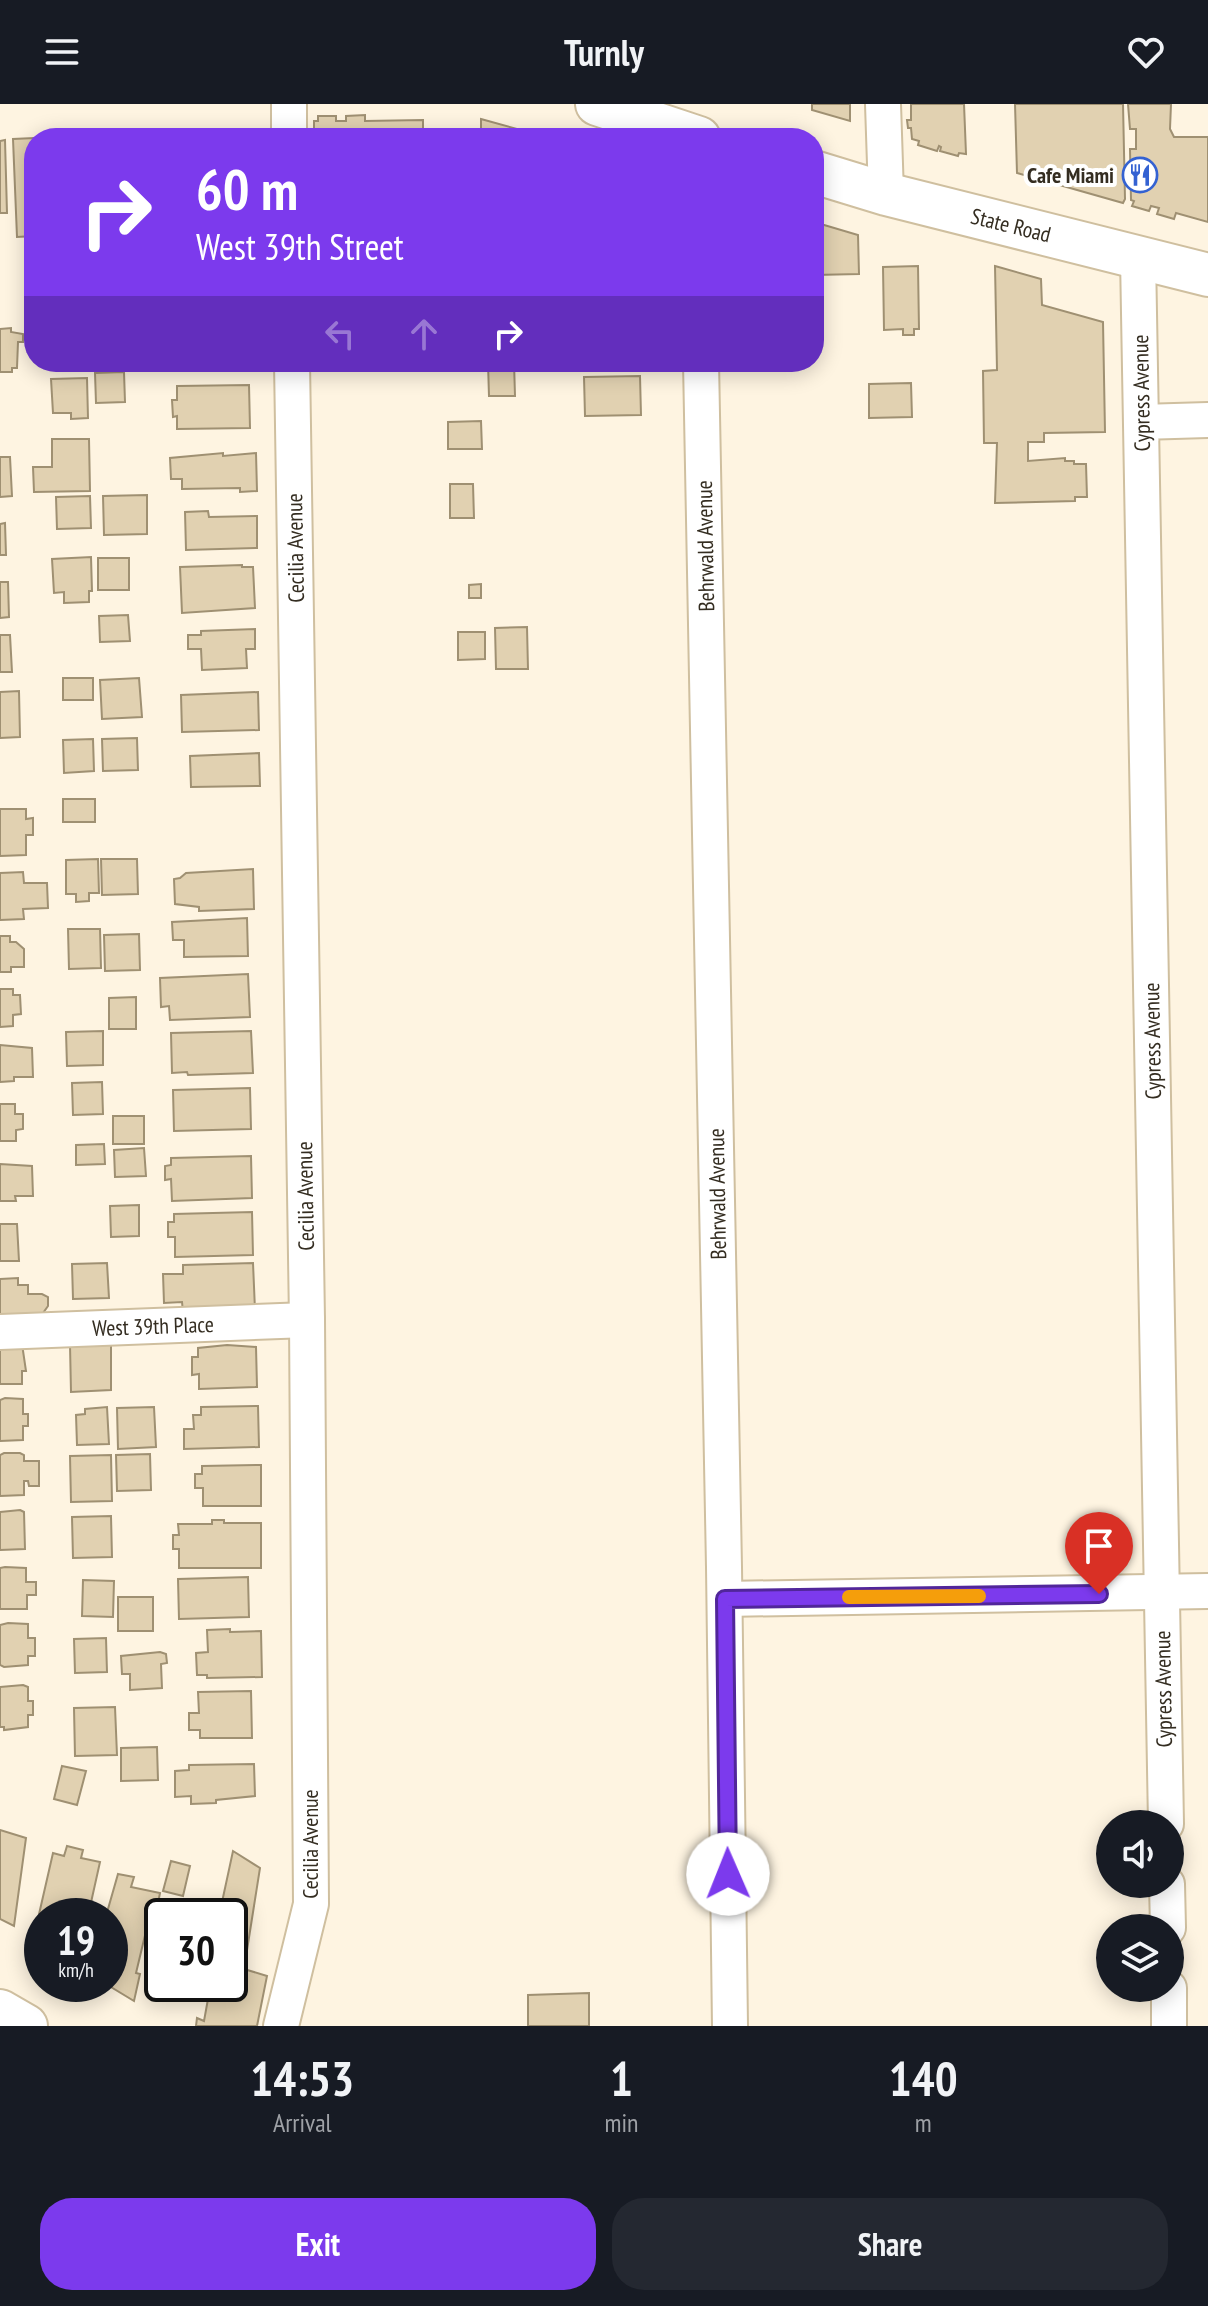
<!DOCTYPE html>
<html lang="en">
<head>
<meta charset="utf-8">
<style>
  :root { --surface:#171b24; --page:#242831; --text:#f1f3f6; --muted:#9ea1a6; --accent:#7c3aed }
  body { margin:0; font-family:"PT Sans Narrow",sans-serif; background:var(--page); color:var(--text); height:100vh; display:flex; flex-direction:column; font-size:30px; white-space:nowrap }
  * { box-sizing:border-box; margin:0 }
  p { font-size:26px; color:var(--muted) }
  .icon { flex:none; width:44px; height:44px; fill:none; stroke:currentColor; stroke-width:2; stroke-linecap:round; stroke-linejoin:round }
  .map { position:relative; height:1922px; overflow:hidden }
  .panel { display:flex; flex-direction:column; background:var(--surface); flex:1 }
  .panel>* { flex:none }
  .banner { position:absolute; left:24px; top:24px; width:800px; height:244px; border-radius:32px; box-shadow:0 4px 20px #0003; background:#7c3aed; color:#fff; overflow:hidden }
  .buttons { position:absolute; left:1096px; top:1706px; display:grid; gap:16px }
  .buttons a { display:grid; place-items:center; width:88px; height:88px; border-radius:50%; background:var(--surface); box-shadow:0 4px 20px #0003; font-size:40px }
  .speed { position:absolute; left:24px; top:1794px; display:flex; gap:16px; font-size:40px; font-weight:700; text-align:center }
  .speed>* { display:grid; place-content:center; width:104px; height:104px; border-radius:50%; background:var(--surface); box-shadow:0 4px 20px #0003; line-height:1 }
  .speed small { font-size:20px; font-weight:400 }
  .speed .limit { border:4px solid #111; border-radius:12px; background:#fff; color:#111 }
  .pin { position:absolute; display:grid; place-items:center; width:68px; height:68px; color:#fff; margin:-82px -34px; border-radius:50% 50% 50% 0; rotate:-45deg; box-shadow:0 0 8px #0007 }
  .pin .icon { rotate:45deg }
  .me { position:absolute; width:88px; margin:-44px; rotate:359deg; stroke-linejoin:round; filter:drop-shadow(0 0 6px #0008) }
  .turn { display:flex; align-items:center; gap:28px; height:168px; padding:0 40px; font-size:36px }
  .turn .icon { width:104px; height:104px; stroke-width:2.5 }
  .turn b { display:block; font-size:56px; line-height:68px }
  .lanes { display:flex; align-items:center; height:76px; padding:0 40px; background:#0003; justify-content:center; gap:40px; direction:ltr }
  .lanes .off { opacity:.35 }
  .eta { display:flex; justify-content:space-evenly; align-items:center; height:136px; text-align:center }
  .eta b { font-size:48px; font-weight:700; line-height:56px }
  .action { display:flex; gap:16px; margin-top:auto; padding:16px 40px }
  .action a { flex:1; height:92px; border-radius:32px; background:var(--accent); color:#fff; font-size:32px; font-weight:700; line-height:92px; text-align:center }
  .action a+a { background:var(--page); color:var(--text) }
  header { display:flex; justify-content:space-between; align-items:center; height:104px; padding:0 40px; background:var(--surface); font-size:36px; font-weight:700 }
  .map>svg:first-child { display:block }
  .building { fill:#e1d1b1; stroke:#9f9072; stroke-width:2 }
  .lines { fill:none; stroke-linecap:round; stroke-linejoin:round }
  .minor-casing { stroke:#cfbf9f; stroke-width:38 }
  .major-casing { stroke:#cfbf9f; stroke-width:46 }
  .minor { stroke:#fff; stroke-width:34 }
  .major { stroke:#fff; stroke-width:42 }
  .route-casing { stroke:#51269a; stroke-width:20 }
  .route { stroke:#7c3aed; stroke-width:14 }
  .slow { stroke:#f59e0b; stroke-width:14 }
  .labels { text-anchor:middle; stroke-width:8; stroke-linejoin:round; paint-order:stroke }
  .poi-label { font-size:22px; font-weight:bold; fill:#342d21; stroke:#fff; text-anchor:end }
  .street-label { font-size:22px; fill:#342d21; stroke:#fff }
</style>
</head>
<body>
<header><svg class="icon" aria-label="menu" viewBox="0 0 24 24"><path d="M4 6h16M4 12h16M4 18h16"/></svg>Turnly<svg class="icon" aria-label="heart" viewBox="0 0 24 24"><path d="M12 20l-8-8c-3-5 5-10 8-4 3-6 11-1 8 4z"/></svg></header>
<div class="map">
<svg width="1208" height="1922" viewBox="0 0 1208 1922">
  <rect width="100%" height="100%" fill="#fef4e1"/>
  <g class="building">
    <path d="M 812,0 L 850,0 L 850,17 L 812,6 Z"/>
    <path d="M 911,0 L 964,0 L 966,50 L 959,49 L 958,52 L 940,47 L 941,43 L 939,42 L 937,47 L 918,41 L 919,37 L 912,35 L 911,24 L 908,24 L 907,16 L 911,16 Z"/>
    <path d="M 1015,0 L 1123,0 L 1125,95 L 1123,99 L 1017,69 Z"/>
    <path d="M 1128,0 L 1171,0 L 1170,25 L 1174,33 L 1208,33 L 1208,118 L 1176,109 L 1174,115 L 1157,110 L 1159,104 L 1151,102 L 1149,107 L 1132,102 L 1134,97 L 1131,96 L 1130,45 L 1136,45 L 1136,25 L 1130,25 Z"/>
    <path d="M 365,11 L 365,17 L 423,16 L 423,34 L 314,34 L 314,17 L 318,17 L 318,12 L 336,12 L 336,17 L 346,17 L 346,12 Z"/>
    <path d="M 481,15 L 535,30 L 535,34 L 481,34 Z"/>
    <path d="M 34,34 L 34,132 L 17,133 L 13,35 Z"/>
    <path d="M 5,36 L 7,109 L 0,109 L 0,37 Z"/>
    <path d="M 814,118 L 858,131 L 859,170 L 814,171 Z"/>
    <path d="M 918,162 L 919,225 L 914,225 L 914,231 L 903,231 L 903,225 L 884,226 L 883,163 Z"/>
    <path d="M 995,162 L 1041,175 L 1042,201 L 1103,218 L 1105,328 L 1044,329 L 1044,338 L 1028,338 L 1028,357 L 1065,354 L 1065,357 L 1074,357 L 1074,360 L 1086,360 L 1087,393 L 1075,393 L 1075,397 L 995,399 L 997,339 L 984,339 L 983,267 L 997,266 Z"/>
    <path d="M 11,224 L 11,228 L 23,230 L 23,238 L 18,238 L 17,264 L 12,264 L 12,268 L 0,268 L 0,225 Z"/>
    <path d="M 182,258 L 251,258 L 251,263 L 182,267 Z"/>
    <path d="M 514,258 L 515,292 L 489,292 L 488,259 Z"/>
    <path d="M 124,268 L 125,298 L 96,299 L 95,269 Z"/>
    <path d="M 640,272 L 641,311 L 585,312 L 584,273 Z"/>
    <path d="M 87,274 L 88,314 L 71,315 L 71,309 L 53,309 L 51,275 Z"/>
    <path d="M 911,279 L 912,313 L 869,314 L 869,280 Z"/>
    <path d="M 249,281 L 250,324 L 177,325 L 177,312 L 173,313 L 172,296 L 177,296 L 177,282 Z"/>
    <path d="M 481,317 L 482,345 L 448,345 L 448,318 Z"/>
    <path d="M 52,335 L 89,335 L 90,387 L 34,388 L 33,363 L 52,363 Z"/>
    <path d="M 223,349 L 223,352 L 256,349 L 257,387 L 240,388 L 240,384 L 182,385 L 182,375 L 171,375 L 170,354 Z"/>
    <path d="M 0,353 L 10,353 L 12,392 L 0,393 Z"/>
    <path d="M 450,380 L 473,380 L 474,414 L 450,414 Z"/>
    <path d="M 147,391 L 147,430 L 104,431 L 103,392 Z"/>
    <path d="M 90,392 L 91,424 L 57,425 L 56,393 Z"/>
    <path d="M 208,407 L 209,413 L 257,412 L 257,444 L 186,446 L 185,408 Z"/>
    <path d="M 5,419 L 6,451 L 0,451 L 0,420 Z"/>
    <path d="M 91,453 L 92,487 L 89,487 L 89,498 L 64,499 L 64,488 L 54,489 L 52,455 Z"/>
    <rect x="98" y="454" width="31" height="32"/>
    <path d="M 242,461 L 242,463 L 253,463 L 255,504 L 182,509 L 180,463 Z"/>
    <path d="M 0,478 L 8,478 L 9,513 L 0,514 Z"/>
    <path d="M 481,480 L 481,494 L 469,494 L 469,481 Z"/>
    <path d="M 128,511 L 130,537 L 100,538 L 99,512 Z"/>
    <path d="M 527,523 L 528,565 L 496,565 L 495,524 Z"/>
    <path d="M 255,525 L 255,545 L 246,545 L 247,564 L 202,566 L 201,545 L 188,545 L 188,531 L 201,531 L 201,527 Z"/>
    <path d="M 458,528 L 485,528 L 485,555 L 458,556 Z"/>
    <path d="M 0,531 L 10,531 L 12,568 L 0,568 Z"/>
    <rect x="63" y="574" width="30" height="22"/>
    <path d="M 139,574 L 142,613 L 102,615 L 100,576 Z"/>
    <path d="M 19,587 L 20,633 L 0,634 L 0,588 Z"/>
    <path d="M 258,588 L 259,626 L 182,628 L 181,591 Z"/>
    <path d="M 137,634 L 138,666 L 103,667 L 102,635 Z"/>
    <path d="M 93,635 L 94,667 L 64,669 L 63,636 Z"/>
    <path d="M 259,649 L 260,682 L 191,683 L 190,652 Z"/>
    <rect x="63" y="695" width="32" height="23"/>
    <path d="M 0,705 L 26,705 L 26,715 L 33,714 L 33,731 L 26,731 L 26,751 L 0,752 Z"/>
    <path d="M 98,755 L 99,789 L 89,789 L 89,797 L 76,798 L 76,790 L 66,790 L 66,756 Z"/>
    <path d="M 101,755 L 137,755 L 138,790 L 102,791 Z"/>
    <path d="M 253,765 L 254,805 L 199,807 L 199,803 L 175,800 L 174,775 L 180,774 L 186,769 Z"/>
    <path d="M 23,768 L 24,779 L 47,779 L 48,804 L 23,805 L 24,815 L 0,816 L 0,769 Z"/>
    <path d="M 247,814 L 248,852 L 184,853 L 184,836 L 173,836 L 172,818 Z"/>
    <path d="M 68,825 L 100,825 L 101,864 L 69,865 Z"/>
    <path d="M 139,830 L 140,866 L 105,867 L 104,831 Z"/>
    <path d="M 0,832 L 10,832 L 10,838 L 16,838 L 24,845 L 24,863 L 11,863 L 11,868 L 0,868 Z"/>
    <path d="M 248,870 L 250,913 L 170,916 L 169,902 L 161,903 L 160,874 Z"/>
    <path d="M 0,885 L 13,885 L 13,891 L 20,891 L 21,910 L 13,911 L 13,922 L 0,923 Z"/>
    <path d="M 136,893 L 136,925 L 109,925 L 109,894 Z"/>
    <path d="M 103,927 L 103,961 L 67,962 L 66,928 Z"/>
    <path d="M 251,927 L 253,969 L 188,971 L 187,968 L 172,969 L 171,929 Z"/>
    <path d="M 0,941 L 32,944 L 33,973 L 14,973 L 14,977 L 0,978 Z"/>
    <path d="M 102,978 L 103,1010 L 73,1011 L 72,979 Z"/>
    <path d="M 250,984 L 251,1025 L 174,1027 L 173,986 Z"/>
    <path d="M 0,1000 L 15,1000 L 15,1010 L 23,1010 L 23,1025 L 16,1026 L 16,1037 L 0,1037 Z"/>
    <rect x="113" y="1012" width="31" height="28"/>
    <path d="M 104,1040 L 105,1060 L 76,1061 L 76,1041 Z"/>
    <path d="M 144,1044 L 146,1072 L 115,1073 L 114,1046 Z"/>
    <path d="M 251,1052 L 252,1094 L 172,1097 L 171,1075 L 165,1076 L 165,1062 L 171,1061 L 171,1054 Z"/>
    <path d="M 0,1060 L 32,1062 L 33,1092 L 15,1092 L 16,1097 L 0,1097 Z"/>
    <path d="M 139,1101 L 139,1132 L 111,1133 L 110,1102 Z"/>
    <path d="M 252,1108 L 253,1151 L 175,1153 L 175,1133 L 168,1133 L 168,1118 L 174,1118 L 174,1110 Z"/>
    <path d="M 0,1120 L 17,1120 L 19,1157 L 0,1157 Z"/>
    <path d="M 107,1159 L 109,1194 L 73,1195 L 72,1160 Z"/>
    <path d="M 253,1159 L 255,1206 L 183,1208 L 182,1198 L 164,1199 L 163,1170 L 183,1170 L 183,1161 Z"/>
    <path d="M 18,1174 L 18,1181 L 28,1181 L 28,1190 L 42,1190 L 48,1193 L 48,1202 L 43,1209 L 0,1212 L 0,1175 Z"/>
    <path d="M 0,1238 L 22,1240 L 26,1267 L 22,1267 L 22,1280 L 0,1280 Z"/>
    <path d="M 70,1241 L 111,1241 L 111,1286 L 71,1288 Z"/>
    <path d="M 227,1241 L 256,1243 L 257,1283 L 199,1285 L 199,1270 L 192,1271 L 192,1253 L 198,1253 L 198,1244 Z"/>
    <path d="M 5,1294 L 23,1295 L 23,1310 L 28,1310 L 28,1322 L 23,1322 L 23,1336 L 0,1337 L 0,1296 Z"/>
    <path d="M 258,1302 L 259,1343 L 184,1345 L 184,1325 L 194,1325 L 193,1311 L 201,1311 L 201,1303 Z"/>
    <path d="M 107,1303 L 109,1340 L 77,1341 L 76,1311 L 85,1310 L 85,1305 Z"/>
    <path d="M 154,1303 L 156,1343 L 118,1345 L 117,1304 Z"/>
    <path d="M 4,1349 L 20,1349 L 24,1351 L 24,1357 L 39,1357 L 39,1382 L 29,1382 L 28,1377 L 24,1377 L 24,1391 L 0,1392 L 0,1351 Z"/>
    <path d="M 150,1350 L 151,1386 L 117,1387 L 116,1351 Z"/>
    <path d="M 111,1351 L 112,1397 L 71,1398 L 70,1352 Z"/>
    <path d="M 261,1361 L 261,1402 L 203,1402 L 203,1384 L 195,1384 L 195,1370 L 202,1370 L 202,1362 Z"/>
    <path d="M 20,1406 L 24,1408 L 25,1445 L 0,1446 L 0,1408 Z"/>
    <path d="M 111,1412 L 112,1453 L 73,1454 L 72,1413 Z"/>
    <path d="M 212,1416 L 224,1416 L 224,1419 L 261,1419 L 261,1464 L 179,1464 L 179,1445 L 173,1445 L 173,1431 L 179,1431 L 178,1420 L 212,1420 Z"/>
    <path d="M 5,1463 L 26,1464 L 26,1478 L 36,1478 L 36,1491 L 27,1491 L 27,1505 L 0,1505 L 0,1464 Z"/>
    <path d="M 248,1473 L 249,1513 L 179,1515 L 178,1475 Z"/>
    <path d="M 83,1476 L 114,1477 L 113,1513 L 82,1512 Z"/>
    <rect x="118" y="1493" width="35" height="34"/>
    <path d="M 8,1519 L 28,1520 L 28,1534 L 35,1534 L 35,1552 L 28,1552 L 28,1561 L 4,1563 L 0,1561 L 0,1521 Z"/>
    <path d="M 230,1525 L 230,1528 L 261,1527 L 262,1573 L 207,1574 L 207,1571 L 197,1571 L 196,1549 L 208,1548 L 207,1526 Z"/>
    <path d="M 106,1534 L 107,1568 L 75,1569 L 74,1535 Z"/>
    <path d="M 160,1548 L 166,1550 L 167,1559 L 161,1560 L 162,1584 L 130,1586 L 130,1570 L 122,1570 L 121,1552 Z"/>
    <path d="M 23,1581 L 28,1583 L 28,1597 L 33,1597 L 33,1611 L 28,1611 L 28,1623 L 4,1626 L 4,1623 L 0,1623 L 0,1583 Z"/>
    <path d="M 251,1587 L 252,1634 L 200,1634 L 200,1626 L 189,1626 L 189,1609 L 199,1609 L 198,1588 Z"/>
    <path d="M 115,1603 L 117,1651 L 75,1652 L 74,1604 Z"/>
    <path d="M 157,1643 L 158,1676 L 121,1677 L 121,1644 Z"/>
    <path d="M 254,1660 L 255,1692 L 216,1696 L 216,1699 L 191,1700 L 191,1692 L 175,1693 L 175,1667 L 189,1666 L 189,1661 Z"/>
    <path d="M 62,1662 L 86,1667 L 77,1701 L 54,1695 Z"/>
    <path d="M 0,1726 L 26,1734 L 14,1822 L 0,1815 Z"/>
    <path d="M 67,1742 L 83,1746 L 81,1754 L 100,1758 L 88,1812 L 42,1812 L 42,1820 L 37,1819 L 53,1749 L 64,1752 Z"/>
    <path d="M 233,1747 L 260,1764 L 244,1865 L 267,1872 L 257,1922 L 196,1922 L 197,1914 L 204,1917 L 208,1895 L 200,1892 L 202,1880 L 230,1880 L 230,1812 L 219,1812 Z"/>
    <path d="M 171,1757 L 190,1762 L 183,1792 L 163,1787 Z"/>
    <path d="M 118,1770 L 134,1773 L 131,1783 L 160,1789 L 158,1799 L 153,1798 L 136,1869 L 140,1870 L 134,1897 L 106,1880 L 110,1880 L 110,1812 L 106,1812 Z"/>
    <path d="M 162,1848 L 162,1880 L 199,1880 L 195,1896 L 154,1887 L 162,1861 L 159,1861 Z"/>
    <path d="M 589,1889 L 589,1922 L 528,1922 L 528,1891 Z"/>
  </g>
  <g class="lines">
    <g class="minor-casing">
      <g id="minor">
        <path d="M 289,0 L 289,34"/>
        <path d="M 883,0 L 886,90"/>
        <path d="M 1138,153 L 1166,1720"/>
        <path d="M 701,258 L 724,1463 L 730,1922"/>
        <path d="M 1141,318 L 1208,316"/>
        <path d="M 0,1228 L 307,1216"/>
        <path d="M 725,1495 L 1208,1487"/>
        <path d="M 1167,1780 L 1168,1824"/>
        <path d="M 1169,1884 L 1169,1922"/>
        <path d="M 281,1922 L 311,1800 L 307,1216 L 292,258"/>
      </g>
    </g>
    <g class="major-casing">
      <g id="major">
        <path d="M 597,0 L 699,34"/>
        <path d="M 814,68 L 886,90 L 1208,171"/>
        <path d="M 0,1907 L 26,1922"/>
      </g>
    </g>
    <use href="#minor" class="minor"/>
    <use href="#major" class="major"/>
  </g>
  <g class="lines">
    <g class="route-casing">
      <path id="route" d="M 728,1770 L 725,1495 L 1099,1490"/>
    </g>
    <use href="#route" class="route"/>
    <path class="slow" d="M 849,1493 L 979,1492"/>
  </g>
  <defs>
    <g id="restaurant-ring" transform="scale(1.8)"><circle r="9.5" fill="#fff" stroke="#3462d2" stroke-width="1.5"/><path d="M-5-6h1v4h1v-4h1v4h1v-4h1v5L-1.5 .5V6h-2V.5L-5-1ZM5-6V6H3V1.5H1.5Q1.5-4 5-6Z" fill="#3462d2"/></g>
  </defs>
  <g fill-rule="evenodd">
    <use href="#restaurant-ring" x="1140" y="71"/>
  </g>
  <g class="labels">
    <g class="poi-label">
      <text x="1114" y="79">Cafe Miami</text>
    </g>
    <g class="street-label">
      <text transform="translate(1011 121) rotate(14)" y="8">State Road</text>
      <text transform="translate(1141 289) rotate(-91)" y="8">Cypress Avenue</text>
      <text transform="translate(705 442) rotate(-91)" y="8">Behrwald Avenue</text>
      <text transform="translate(295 444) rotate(-91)" y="8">Cecilia Avenue</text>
      <text transform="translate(1152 937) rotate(-91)" y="8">Cypress Avenue</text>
      <text transform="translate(717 1090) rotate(-91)" y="8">Behrwald Avenue</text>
      <text transform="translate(305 1092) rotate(-91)" y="8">Cecilia Avenue</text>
      <text transform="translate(153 1222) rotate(-2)" y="8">West 39th Place</text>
      <text transform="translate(1163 1585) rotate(-91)" y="8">Cypress Avenue</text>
      <text transform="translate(310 1740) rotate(-90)" y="8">Cecilia Avenue</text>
    </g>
  </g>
</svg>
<div class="buttons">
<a><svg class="icon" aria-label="sound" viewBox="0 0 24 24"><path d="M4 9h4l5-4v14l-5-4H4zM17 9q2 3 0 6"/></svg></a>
<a><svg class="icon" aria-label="layers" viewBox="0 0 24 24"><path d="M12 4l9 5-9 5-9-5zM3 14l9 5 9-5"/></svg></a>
</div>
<div class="speed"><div>19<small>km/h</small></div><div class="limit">30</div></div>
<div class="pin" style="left:1099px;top:1490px;background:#d93025"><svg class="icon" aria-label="arrive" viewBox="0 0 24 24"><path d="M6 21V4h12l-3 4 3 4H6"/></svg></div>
<svg class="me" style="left:728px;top:1770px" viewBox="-20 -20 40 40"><circle r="19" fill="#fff"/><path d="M0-13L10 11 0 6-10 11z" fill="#7c3aed"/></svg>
<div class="banner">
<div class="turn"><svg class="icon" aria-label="right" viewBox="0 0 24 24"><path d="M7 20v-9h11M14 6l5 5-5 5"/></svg><div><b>60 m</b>West 39th Street</div></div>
<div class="lanes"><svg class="icon off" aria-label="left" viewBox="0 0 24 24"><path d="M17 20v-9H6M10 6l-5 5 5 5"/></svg><svg class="icon off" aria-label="ahead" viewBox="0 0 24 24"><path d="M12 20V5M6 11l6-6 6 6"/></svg><svg class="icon" aria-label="right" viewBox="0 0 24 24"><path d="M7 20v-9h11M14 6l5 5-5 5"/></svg></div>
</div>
</div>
<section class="panel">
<div class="eta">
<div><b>14:53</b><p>Arrival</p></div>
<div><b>1</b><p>min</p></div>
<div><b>140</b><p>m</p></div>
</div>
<div class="action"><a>Exit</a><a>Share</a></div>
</section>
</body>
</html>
